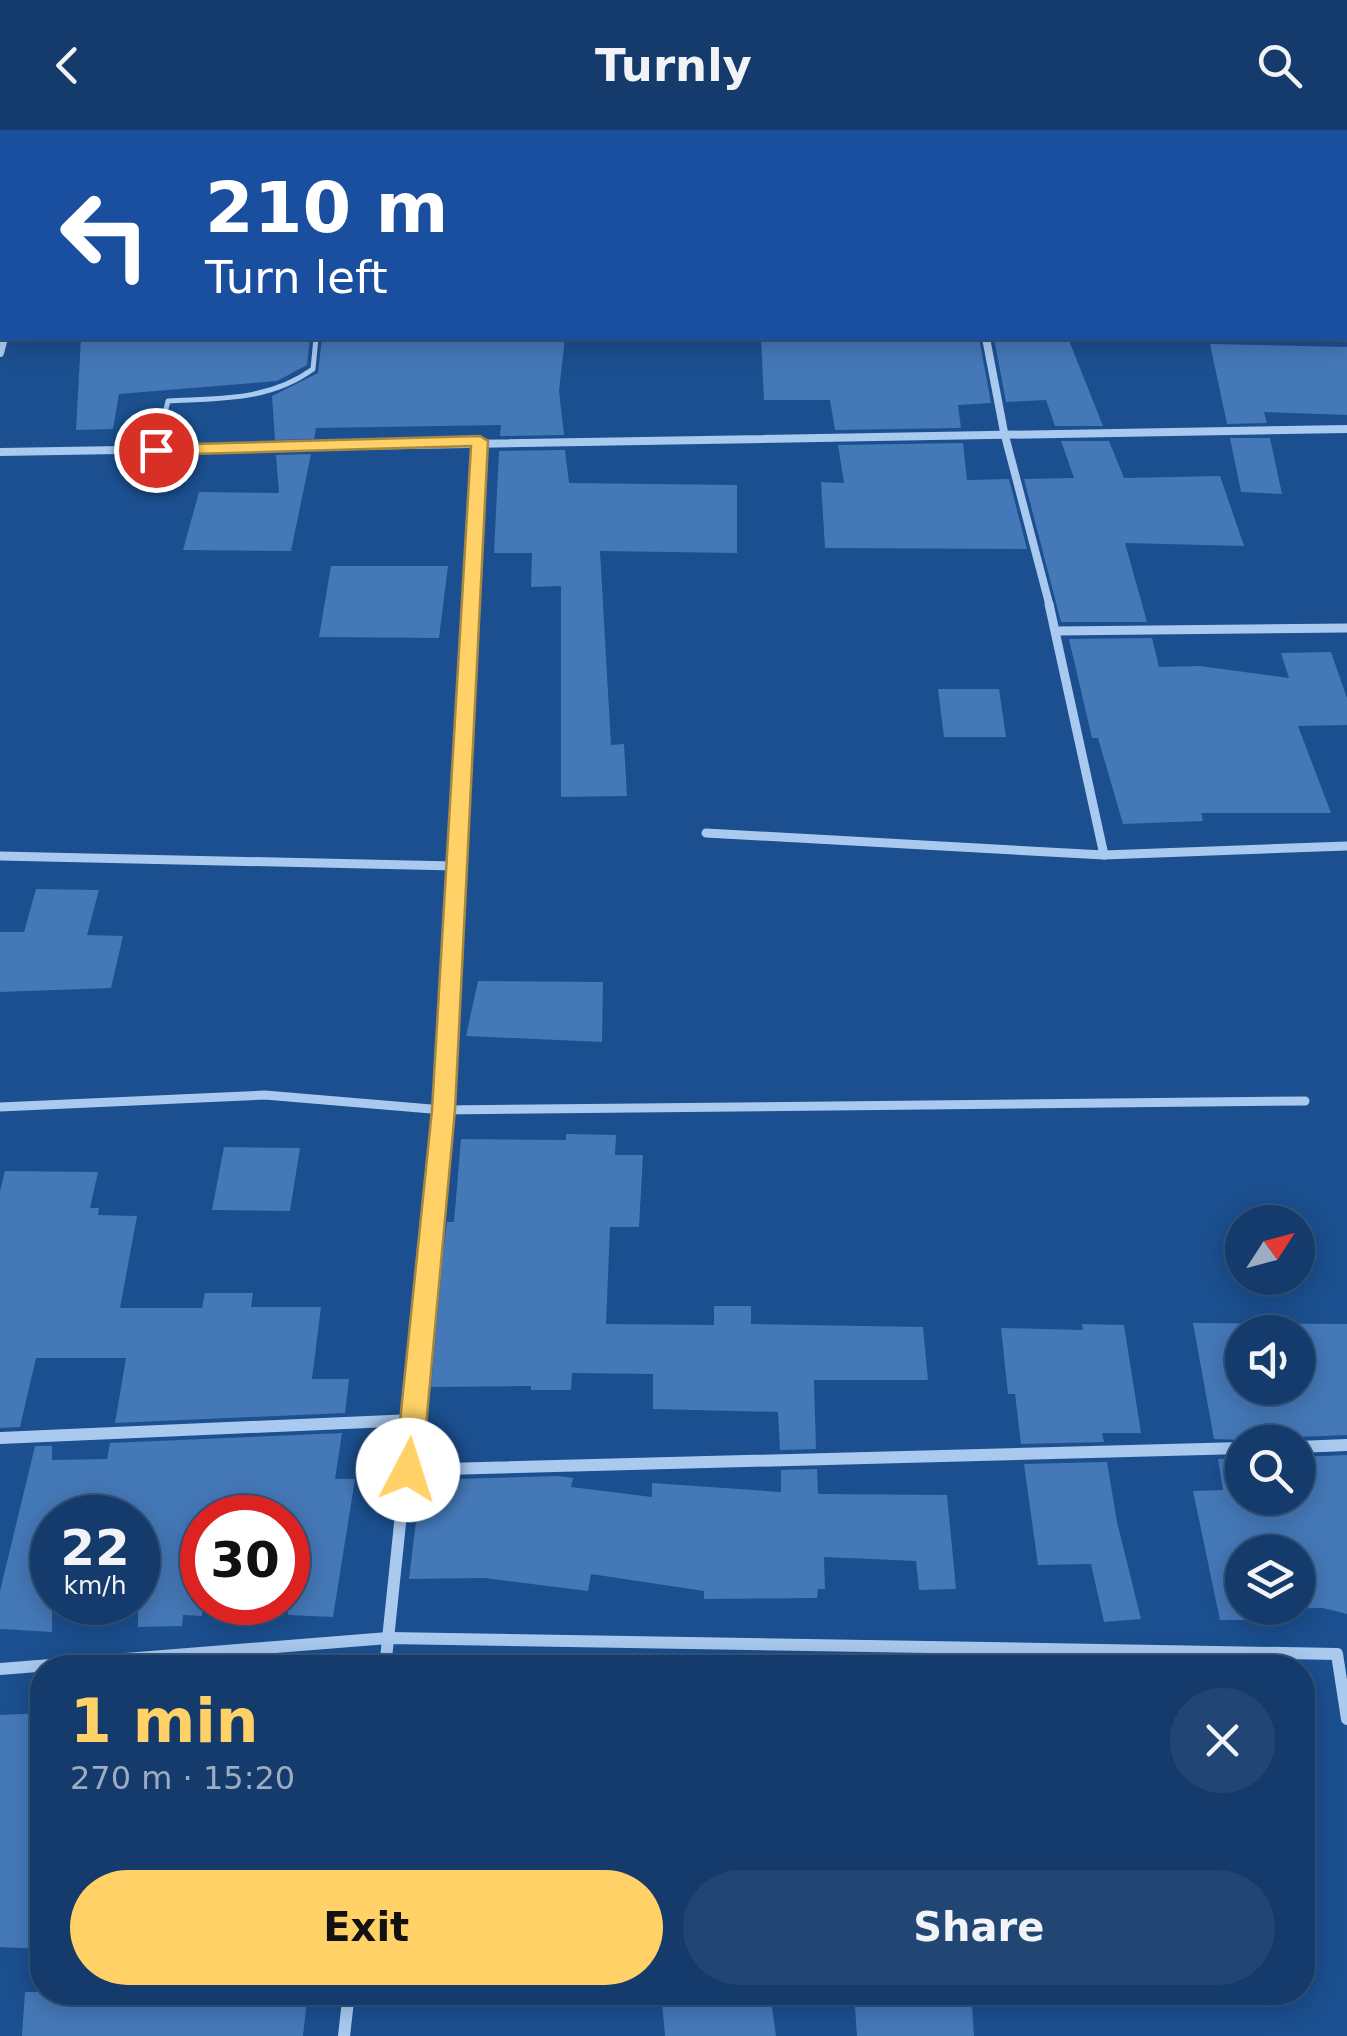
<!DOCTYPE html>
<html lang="en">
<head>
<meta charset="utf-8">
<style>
  :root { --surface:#143b6b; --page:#214673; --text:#f1f3f6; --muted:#9dadc1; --line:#33557e; --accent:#ffd166 }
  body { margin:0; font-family:"DejaVu Sans",sans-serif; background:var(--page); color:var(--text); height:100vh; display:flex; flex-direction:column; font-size:38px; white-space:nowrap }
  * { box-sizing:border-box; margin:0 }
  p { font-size:32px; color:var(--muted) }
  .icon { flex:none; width:55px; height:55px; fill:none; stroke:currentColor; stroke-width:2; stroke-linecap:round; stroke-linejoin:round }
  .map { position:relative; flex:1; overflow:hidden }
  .sheet { position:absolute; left:30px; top:1525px; width:1285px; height:350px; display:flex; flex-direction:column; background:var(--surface); border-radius:40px; box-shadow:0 5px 25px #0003,0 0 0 2px var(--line) }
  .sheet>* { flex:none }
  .banner { position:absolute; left:0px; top:0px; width:1348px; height:210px; box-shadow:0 5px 25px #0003,0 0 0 2px var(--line); background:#1a4fa0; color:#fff; overflow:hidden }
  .needle { width:65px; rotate:54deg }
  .buttons { position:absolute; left:1225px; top:1075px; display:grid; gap:20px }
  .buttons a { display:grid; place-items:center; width:90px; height:90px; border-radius:50%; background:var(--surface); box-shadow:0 5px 25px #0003,0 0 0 2px var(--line); font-size:50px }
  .speed { position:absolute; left:30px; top:1365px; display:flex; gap:20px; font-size:50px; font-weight:700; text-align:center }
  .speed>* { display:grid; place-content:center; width:130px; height:130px; border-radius:50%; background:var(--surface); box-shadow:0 5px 25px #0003,0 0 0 2px var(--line); line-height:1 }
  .speed small { font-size:25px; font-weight:400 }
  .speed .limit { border:15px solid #d22; background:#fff; color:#111 }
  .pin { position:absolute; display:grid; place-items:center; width:85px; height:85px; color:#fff; margin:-42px; border:5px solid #fff; border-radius:50%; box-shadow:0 2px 10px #0007 }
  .me { position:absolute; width:110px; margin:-55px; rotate:5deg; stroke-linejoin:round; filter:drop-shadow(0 0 8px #0008) }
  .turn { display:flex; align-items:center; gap:35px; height:210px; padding:0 40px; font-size:45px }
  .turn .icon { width:130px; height:130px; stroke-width:2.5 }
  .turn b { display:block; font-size:70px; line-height:85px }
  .round { display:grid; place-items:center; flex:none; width:105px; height:105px; border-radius:52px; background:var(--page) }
  .headline { display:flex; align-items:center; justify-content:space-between; height:170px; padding:0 40px }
  h1 { font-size:60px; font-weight:700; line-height:75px; color:var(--accent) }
  .button { display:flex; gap:20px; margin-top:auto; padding:20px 40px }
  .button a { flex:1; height:115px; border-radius:60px; background:var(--accent); color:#111; font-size:40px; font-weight:700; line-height:115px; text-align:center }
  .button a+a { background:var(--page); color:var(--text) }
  header { display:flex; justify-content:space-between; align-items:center; height:130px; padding:0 40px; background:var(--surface); font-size:45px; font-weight:700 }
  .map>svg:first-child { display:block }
  .building { fill:#4478b7; fill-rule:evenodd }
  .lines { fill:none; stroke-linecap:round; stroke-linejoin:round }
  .lane { stroke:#a9c9ee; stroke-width:5 }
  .street-far2 { stroke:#a9c9ee; stroke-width:8 }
  .street-far1 { stroke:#a9c9ee; stroke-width:9 }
  .street { stroke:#a9c9ee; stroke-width:12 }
  .route { fill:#ffd166; stroke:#a68842; stroke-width:2.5 }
</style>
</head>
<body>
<header><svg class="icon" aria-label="back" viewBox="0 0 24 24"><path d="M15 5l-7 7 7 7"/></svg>Turnly<svg class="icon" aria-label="search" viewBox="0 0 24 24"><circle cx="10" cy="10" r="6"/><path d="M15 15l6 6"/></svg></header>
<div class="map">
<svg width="1347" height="1906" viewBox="0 0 1347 1906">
  <rect width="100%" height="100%" fill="#1b4f8f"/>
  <g class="building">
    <path d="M 81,208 L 310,208 L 307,235 L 277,251 L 119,264 L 113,299 L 76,300 Z"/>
    <path d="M 322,208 L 565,208 L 559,261 L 564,305 L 500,306 L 501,295 L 316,298 L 314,309 L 275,310 L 272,266 L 318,243 Z"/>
    <path d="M 761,208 L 979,208 L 991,273 L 958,275 L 961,298 L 835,300 L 830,270 L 764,270 Z"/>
    <path d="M 994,208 L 1068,208 L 1103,296 L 1055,296 L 1046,270 L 1006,272 Z"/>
    <path d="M 1210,214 L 1347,217 L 1347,285 L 1264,282 L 1267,293 L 1227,294 Z"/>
    <path d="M 1230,308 L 1270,308 L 1282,364 L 1241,362 Z"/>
    <path d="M 1061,311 L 1109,311 L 1124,348 L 1220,346 L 1244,416 L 1125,413 L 1147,492 L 1061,492 L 1024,349 L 1074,348 Z"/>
    <path d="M 963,313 L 967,350 L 1009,349 L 1027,419 L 825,418 L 821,352 L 844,353 L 838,315 Z"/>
    <path d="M 565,320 L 569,353 L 737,355 L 737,423 L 600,421 L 611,615 L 624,614 L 627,666 L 561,667 L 561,456 L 531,457 L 532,423 L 494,423 L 499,321 Z"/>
    <path d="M 311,324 L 291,421 L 183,420 L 199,362 L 279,363 L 276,325 Z"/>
    <path d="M 331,436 L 448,436 L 439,508 L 319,507 Z"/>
    <path d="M 1152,508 L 1159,537 L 1200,536 L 1289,548 L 1281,523 L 1331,522 L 1347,568 L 1347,595 L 1298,596 L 1331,683 L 1201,683 L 1203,691 L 1123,694 L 1098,608 L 1092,608 L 1069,509 Z"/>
    <path d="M 938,559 L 999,559 L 1006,607 L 944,607 Z"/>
    <path d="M 36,759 L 99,760 L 87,805 L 123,806 L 111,858 L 0,862 L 0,802 L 24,802 Z"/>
    <path d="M 478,851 L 603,852 L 602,912 L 466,906 Z"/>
    <path d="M 566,1004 L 616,1005 L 615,1025 L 643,1025 L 639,1097 L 610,1097 L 606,1194 L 714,1195 L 714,1176 L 751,1176 L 751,1194 L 923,1197 L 928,1250 L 814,1250 L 816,1319 L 780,1320 L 778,1282 L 653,1279 L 653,1244 L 572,1243 L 571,1260 L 531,1260 L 531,1256 L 431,1257 L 443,1123 L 447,1092 L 454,1092 L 461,1009 L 566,1010 Z"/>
    <path d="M 224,1017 L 300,1018 L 290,1081 L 212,1080 Z"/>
    <path d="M 5,1041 L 98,1042 L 90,1078 L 99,1078 L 98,1085 L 137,1086 L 120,1178 L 202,1178 L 205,1163 L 253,1163 L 251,1177 L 321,1177 L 312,1249 L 349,1249 L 345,1283 L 115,1293 L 126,1228 L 36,1228 L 20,1297 L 0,1298 L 0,1061 Z"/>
    <path d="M 1193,1193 L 1347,1194 L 1347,1305 L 1298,1307 L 1289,1312 L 1214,1309 ZM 1242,1202 L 1298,1202 L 1298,1258 L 1242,1258 Z"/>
    <path d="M 1082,1194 L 1124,1195 L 1141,1303 L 1102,1303 L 1104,1312 L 1021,1314 L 1015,1264 L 1008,1264 L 1001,1198 L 1083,1200 Z"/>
    <path d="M 342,1303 L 335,1349 L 355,1349 L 333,1487 L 288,1485 L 288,1388 L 202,1388 L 202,1486 L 183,1485 L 182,1496 L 138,1497 L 138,1388 L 52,1388 L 52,1502 L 0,1499 L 0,1461 L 35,1316 L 52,1316 L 52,1330 L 107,1329 L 110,1313 Z"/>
    <path d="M 1347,1325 L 1347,1484 L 1323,1478 L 1265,1479 L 1267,1490 L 1220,1490 L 1193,1361 L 1223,1360 L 1218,1329 L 1242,1328 L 1242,1368 L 1298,1368 L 1298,1327 ZM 1242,1422 L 1298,1422 L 1298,1478 L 1242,1478 Z"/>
    <path d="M 1107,1332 L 1117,1392 L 1141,1489 L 1104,1492 L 1091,1434 L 1038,1435 L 1024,1334 Z"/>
    <path d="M 817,1339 L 818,1364 L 947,1365 L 956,1459 L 919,1460 L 916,1431 L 824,1427 L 825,1459 L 818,1459 L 817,1468 L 704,1469 L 704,1461 L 591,1444 L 588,1461 L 484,1448 L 409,1449 L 421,1350 L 558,1346 L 573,1348 L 571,1357 L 652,1367 L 652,1353 L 781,1362 L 781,1340 Z"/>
    <path d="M 42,1583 L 42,1819 L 0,1817 L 0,1585 Z"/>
    <path d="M 25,1862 L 308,1862 L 303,1906 L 22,1906 Z"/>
    <path d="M 661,1862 L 770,1862 L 776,1906 L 665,1906 Z"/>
    <path d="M 854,1862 L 971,1862 L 974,1906 L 857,1906 Z"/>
  </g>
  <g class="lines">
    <path class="lane" d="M 156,320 L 168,271 C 220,268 269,271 313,239 L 316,208"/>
    <g class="street-far2">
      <path d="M 986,208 L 1004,302 L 1050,477"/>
      <path d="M 0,223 L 4,208"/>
      <path d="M 0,322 L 1347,299"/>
      <path d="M 471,477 L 480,311"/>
    </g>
    <g class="street-far1">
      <path d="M 1049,474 L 1104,725"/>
      <path d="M 1056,501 L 1347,498"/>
      <path d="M 706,703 L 1104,725 L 1347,716"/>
      <path d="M 0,726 L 455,736"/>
      <path d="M 0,977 L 265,965 L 443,980 L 1305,971"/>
      <path d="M 431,1097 L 443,980 L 471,474"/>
    </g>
    <g class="street">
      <path d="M 0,1308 L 413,1290"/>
      <path d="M 1298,1317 L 1347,1315"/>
      <path d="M 408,1340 L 1242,1318"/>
      <path d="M 385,1538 L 431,1095"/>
      <path d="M 0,1539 L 388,1508 L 1337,1524 L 1347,1589"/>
      <path d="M 344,1906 L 349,1862"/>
    </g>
  </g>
  <path class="route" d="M 480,306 L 488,311 L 455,980 L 422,1340 L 418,1349 L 408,1352 L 399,1349 L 395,1340 L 432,980 L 471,316 L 156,325 L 147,320 L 156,315 Z"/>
</svg>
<div class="buttons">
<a><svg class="needle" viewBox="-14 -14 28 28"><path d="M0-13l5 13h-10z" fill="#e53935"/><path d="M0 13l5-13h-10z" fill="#9dadc1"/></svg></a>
<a><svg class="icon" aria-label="sound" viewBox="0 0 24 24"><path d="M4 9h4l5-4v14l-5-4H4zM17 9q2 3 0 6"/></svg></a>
<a><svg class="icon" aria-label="search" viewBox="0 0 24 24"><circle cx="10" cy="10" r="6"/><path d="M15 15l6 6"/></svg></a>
<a><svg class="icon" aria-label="layers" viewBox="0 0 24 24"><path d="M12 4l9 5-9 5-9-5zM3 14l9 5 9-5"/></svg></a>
</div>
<div class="speed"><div>22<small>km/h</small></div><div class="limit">30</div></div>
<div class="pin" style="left:156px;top:320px;background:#d93025"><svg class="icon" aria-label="arrive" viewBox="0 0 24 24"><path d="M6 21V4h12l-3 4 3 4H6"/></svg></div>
<svg class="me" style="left:408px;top:1340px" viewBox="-20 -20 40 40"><circle r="19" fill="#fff"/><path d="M0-13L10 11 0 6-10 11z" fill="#ffd166"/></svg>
<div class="banner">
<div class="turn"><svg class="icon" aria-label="left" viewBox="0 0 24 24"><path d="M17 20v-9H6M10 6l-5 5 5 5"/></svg><div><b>210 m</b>Turn left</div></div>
</div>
<section class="sheet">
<div class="headline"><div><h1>1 min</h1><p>270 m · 15:20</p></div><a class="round"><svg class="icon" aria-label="close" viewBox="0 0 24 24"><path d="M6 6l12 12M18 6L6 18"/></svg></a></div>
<div class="button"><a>Exit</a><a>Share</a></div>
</section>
</div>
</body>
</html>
